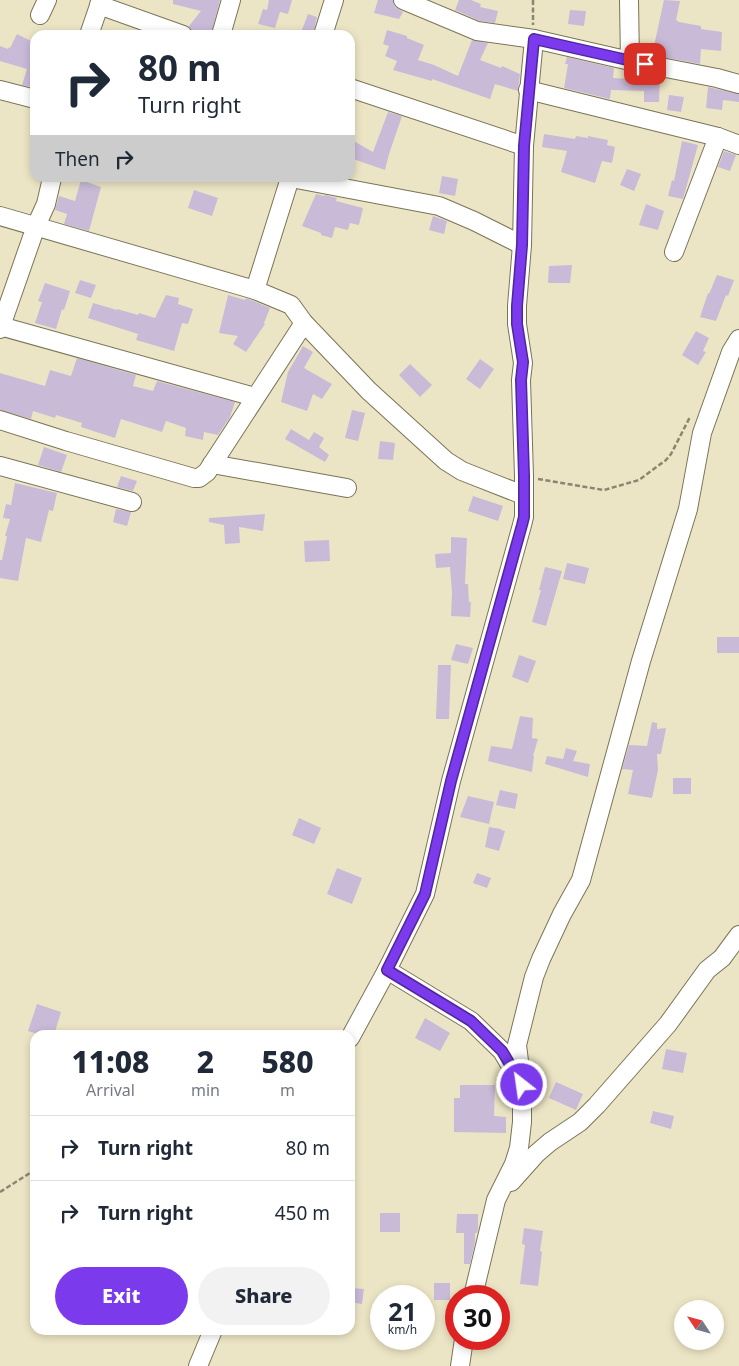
<!DOCTYPE html>
<html lang="en">
<head>
<meta charset="utf-8">
<style>
  :root { --surface:#fff; --page:#f2f2f3; --text:#1f2937; --muted:#747a83; --line:#e0e1e3; --accent:#7c3aed }
  body { margin:0; font-family:"Noto Sans",sans-serif; background:var(--page); color:var(--text); height:100vh; display:flex; flex-direction:column; font-size:19px; white-space:nowrap }
  * { box-sizing:border-box; margin:0 }
  p { font-size:16px; color:var(--muted) }
  .icon { flex:none; width:28px; height:28px; fill:none; stroke:currentColor; stroke-width:2; stroke-linecap:round; stroke-linejoin:round }
  .map { position:relative; flex:1; overflow:hidden }
  .details { position:absolute; left:30px; top:1030px; width:325px; height:305px; display:flex; flex-direction:column; background:var(--surface); border-radius:15px; box-shadow:0 2px 8px #0003 }
  .details>* { flex:none }
  .guide { position:absolute; left:30px; top:30px; width:325px; height:152px; border-radius:15px; box-shadow:0 2px 8px #0003; background:#fff; color:var(--text); overflow:hidden }
  .needle { width:32px; rotate:306deg }
  .buttons { position:absolute; left:674px; top:1300px; display:grid; gap:10px }
  .buttons a { display:grid; place-items:center; width:50px; height:50px; border-radius:50%; background:var(--surface); box-shadow:0 2px 8px #0003; font-size:25px }
  .speed { position:absolute; left:370px; top:1285px; display:flex; gap:10px; font-size:25px; font-weight:700; text-align:center }
  .speed>* { display:grid; place-content:center; width:65px; height:65px; border-radius:50%; background:var(--surface); box-shadow:0 2px 8px #0003; line-height:1 }
  .speed small { font-size:12px; font-weight:400 }
  .speed .limit { border:8px solid #d22; background:#fff; color:#111 }
  .pin { position:absolute; display:grid; place-items:center; width:42px; height:42px; color:#fff; margin:-21px; border-radius:10px; box-shadow:0 2px 8px #0006 }
  .me { position:absolute; width:55px; margin:-28px; rotate:330deg; stroke-linejoin:round; filter:drop-shadow(0 0 4px #0008) }
  .turn { display:flex; align-items:center; gap:18px; height:105px; padding:0 25px; font-size:22px }
  .turn .icon { width:65px; height:65px; stroke-width:2.5 }
  .turn b { display:block; font-size:35px; line-height:42px }
  .then { display:flex; align-items:center; height:48px; padding:0 25px; background:#0003; gap:10px; font-size:19px }
  .eta { display:flex; justify-content:space-evenly; align-items:center; height:85px; text-align:center }
  .eta b { font-size:30px; font-weight:800; line-height:35px }
  .button { display:flex; gap:10px; margin-top:auto; padding:10px 25px }
  .button a { flex:1; height:58px; border-radius:30px; background:var(--accent); color:#fff; font-size:20px; font-weight:800; line-height:58px; text-align:center }
  .button a+a { background:var(--page); color:var(--text) }
  ul { padding:0; list-style:none }
  li { display:flex; align-items:center; gap:15px; height:65px; padding:0 25px; border-top:1px solid var(--line) }
  li div { flex:1 }
  li b { display:block; font-size:19px }
  li em { font-style:normal }
  .map>svg:first-child { display:block }
  .building { fill:#c9bbd8 }
  .lines { fill:none; stroke-linecap:round; stroke-linejoin:round }
  .minor-casing { stroke:#7a7457; stroke-width:20 }
  .path { stroke:#8a8670; stroke-width:2.5; stroke-dasharray:5 2.5; stroke-linecap:butt }
  .minor { stroke:#fff; stroke-width:18 }
  .route-casing { stroke:#51269a; stroke-width:12 }
  .route { stroke:#7c3aed; stroke-width:9 }
</style>
</head>
<body>
<div class="map">
<svg width="739" height="1366" viewBox="0 0 739 1366">
  <rect width="100%" height="100%" fill="#ece5c5"/>
  <g class="building">
    <path d="M 173,0 L 220,0 L 211,35 L 193,35 L 191,29 L 189,26 L 201,11 L 173,4 Z"/>
    <path d="M 269,0 L 292,0 L 288,14 L 280,12 L 275,28 L 258,24 L 263,9 L 267,10 Z"/>
    <path d="M 378,0 L 393,0 L 395,7 L 403,12 L 399,19 L 374,13 Z"/>
    <path d="M 459,0 L 471,0 L 481,4 L 480,7 L 498,11 L 495,23 L 480,21 L 455,10 Z"/>
    <path d="M 664,0 L 680,1 L 676,20 L 679,22 L 701,26 L 701,29 L 722,32 L 721,51 L 701,49 L 700,64 L 652,55 Z"/>
    <path d="M 570,10 L 586,11 L 584,26 L 568,24 Z"/>
    <path d="M 308,14 L 317,17 L 313,35 L 300,35 Z"/>
    <path d="M 387,30 L 407,36 L 407,38 L 424,45 L 418,60 L 434,65 L 458,76 L 472,40 L 488,43 L 480,60 L 501,68 L 502,66 L 520,74 L 518,91 L 495,84 L 490,99 L 432,79 L 432,81 L 393,70 L 397,61 L 385,56 L 389,46 L 383,44 Z"/>
    <path d="M 17,34 L 35,43 L 33,51 L 35,51 L 35,88 L 22,85 L 27,69 L 0,61 L 0,46 L 8,49 L 9,47 L 10,48 Z"/>
    <path d="M 567,57 L 614,68 L 613,78 L 645,80 L 645,76 L 649,76 L 660,78 L 659,102 L 644,102 L 644,91 L 611,90 L 610,99 L 564,88 L 568,64 L 565,64 Z"/>
    <path d="M 708,87 L 739,94 L 739,102 L 723,100 L 722,110 L 706,108 Z"/>
    <path d="M 669,95 L 684,97 L 681,112 L 667,110 Z"/>
    <path d="M 388,112 L 402,116 L 389,154 L 385,170 L 350,158 L 350,139 L 373,152 Z"/>
    <path d="M 544,134 L 575,139 L 576,136 L 588,138 L 588,136 L 608,140 L 607,145 L 615,147 L 612,163 L 602,161 L 595,183 L 561,172 L 567,151 L 542,147 Z"/>
    <path d="M 682,141 L 698,145 L 683,199 L 668,196 L 672,180 L 674,181 Z"/>
    <path d="M 724,151 L 736,155 L 730,171 L 718,167 Z"/>
    <path d="M 627,169 L 641,174 L 634,191 L 620,185 Z"/>
    <path d="M 442,176 L 458,179 L 455,196 L 439,193 Z"/>
    <path d="M 81,180 L 101,187 L 89,231 L 64,224 L 67,214 L 55,210 L 59,196 L 75,201 Z"/>
    <path d="M 194,190 L 218,198 L 212,216 L 188,208 Z"/>
    <path d="M 316,194 L 324,196 L 325,195 L 337,198 L 336,201 L 363,208 L 359,225 L 350,223 L 348,230 L 335,227 L 332,238 L 321,235 L 321,233 L 302,226 Z"/>
    <path d="M 646,204 L 664,211 L 658,230 L 639,225 Z"/>
    <path d="M 433,216 L 447,221 L 444,234 L 429,230 Z"/>
    <path d="M 572,265 L 570,283 L 548,283 L 549,266 Z"/>
    <path d="M 717,275 L 734,280 L 728,296 L 726,295 L 716,321 L 700,317 L 708,293 L 709,294 Z"/>
    <path d="M 80,280 L 96,285 L 91,298 L 75,293 Z"/>
    <path d="M 45,283 L 70,291 L 64,310 L 62,309 L 56,329 L 35,323 L 42,302 L 38,301 Z"/>
    <path d="M 166,295 L 179,298 L 178,304 L 193,309 L 188,324 L 182,323 L 174,351 L 136,340 L 138,334 L 88,318 L 93,303 L 117,310 L 117,309 L 138,315 L 139,313 L 155,318 Z"/>
    <path d="M 228,295 L 245,300 L 246,298 L 251,300 L 270,308 L 264,323 L 265,324 L 246,352 L 233,344 L 238,336 L 219,333 Z"/>
    <path d="M 696,331 L 709,338 L 703,351 L 706,352 L 698,365 L 682,355 Z"/>
    <path d="M 303,346 L 313,352 L 304,368 L 332,384 L 322,399 L 313,394 L 307,411 L 281,402 L 288,372 Z"/>
    <path d="M 77,358 L 136,375 L 133,386 L 153,391 L 157,381 L 235,402 L 230,417 L 218,435 L 204,432 L 203,440 L 185,436 L 186,428 L 166,421 L 162,432 L 121,419 L 115,438 L 81,427 L 82,423 L 56,415 L 55,418 L 33,411 L 31,419 L 0,410 L 0,373 L 45,386 L 50,370 L 71,376 Z"/>
    <path d="M 480,359 L 494,369 L 480,389 L 466,379 Z"/>
    <path d="M 410,364 L 432,385 L 420,397 L 399,375 Z"/>
    <path d="M 352,410 L 365,413 L 358,441 L 345,438 Z"/>
    <path d="M 291,429 L 309,440 L 314,432 L 324,438 L 319,447 L 329,455 L 325,462 L 285,439 Z"/>
    <path d="M 380,441 L 395,443 L 393,460 L 378,459 Z"/>
    <path d="M 44,447 L 67,455 L 61,472 L 38,465 Z"/>
    <path d="M 121,476 L 137,481 L 133,491 L 117,487 Z"/>
    <path d="M 15,483 L 57,493 L 53,511 L 49,510 L 41,542 L 26,538 L 18,581 L 0,578 L 0,560 L 2,560 L 7,536 L 5,536 L 10,519 L 3,518 L 6,504 L 11,505 Z"/>
    <path d="M 473,496 L 503,506 L 498,521 L 468,511 Z"/>
    <path d="M 116,509 L 131,512 L 127,526 L 113,522 Z"/>
    <path d="M 265,514 L 263,531 L 239,527 L 240,543 L 225,544 L 224,525 L 209,522 L 209,518 Z"/>
    <path d="M 451,537 L 467,538 L 465,584 L 468,584 L 469,602 L 471,602 L 470,617 L 451,616 L 452,593 L 450,567 L 436,568 L 435,554 L 451,553 Z"/>
    <path d="M 329,540 L 330,561 L 305,562 L 304,541 Z"/>
    <path d="M 567,563 L 589,568 L 585,584 L 563,579 Z"/>
    <path d="M 545,567 L 562,571 L 546,626 L 532,622 L 541,590 L 539,590 Z"/>
    <rect x="717" y="637" width="22" height="16"/>
    <path d="M 456,644 L 473,648 L 468,664 L 451,660 Z"/>
    <path d="M 519,655 L 536,661 L 528,683 L 512,677 Z"/>
    <path d="M 438,665 L 451,665 L 449,719 L 436,719 Z"/>
    <path d="M 520,716 L 533,718 L 532,738 L 538,739 L 533,756 L 534,756 L 532,772 L 488,761 L 491,746 L 512,749 Z"/>
    <path d="M 652,722 L 657,723 L 657,729 L 666,728 L 661,754 L 657,754 L 658,770 L 652,798 L 628,794 L 633,770 L 622,769 L 629,745 L 647,746 Z"/>
    <path d="M 566,748 L 577,751 L 573,761 L 590,764 L 588,777 L 545,764 L 547,756 L 563,759 Z"/>
    <rect x="673" y="778" width="18" height="16"/>
    <path d="M 500,790 L 518,794 L 515,809 L 496,805 Z"/>
    <path d="M 468,796 L 494,802 L 489,824 L 460,817 Z"/>
    <path d="M 299,818 L 321,828 L 314,844 L 292,835 Z"/>
    <path d="M 489,827 L 501,829 L 501,830 L 505,831 L 499,851 L 485,847 Z"/>
    <path d="M 337,868 L 362,878 L 352,904 L 327,894 Z"/>
    <path d="M 477,873 L 491,878 L 487,888 L 473,883 Z"/>
    <path d="M 37,1004 L 61,1012 L 54,1035 L 41,1035 L 28,1031 Z"/>
    <path d="M 425,1018 L 450,1033 L 440,1051 L 415,1038 Z"/>
    <path d="M 666,1049 L 687,1053 L 683,1073 L 662,1069 Z"/>
    <path d="M 556,1082 L 583,1094 L 576,1110 L 549,1098 Z"/>
    <path d="M 460,1085 L 495,1085 L 494,1116 L 506,1117 L 506,1133 L 454,1132 L 454,1098 L 460,1098 Z"/>
    <path d="M 653,1111 L 674,1116 L 671,1129 L 650,1123 Z"/>
    <rect x="380" y="1213" width="20" height="19"/>
    <path d="M 457,1214 L 478,1214 L 478,1229 L 477,1233 L 475,1233 L 475,1242 L 470,1264 L 464,1264 L 464,1233 L 456,1233 Z"/>
    <path d="M 524,1228 L 543,1231 L 540,1251 L 542,1252 L 538,1286 L 520,1284 L 525,1245 L 522,1244 Z"/>
    <rect x="434" y="1283" width="16" height="17"/>
    <path d="M 350,1288 L 364,1289 L 362,1304 L 350,1302 Z"/>
  </g>
  <g class="lines">
    <g class="minor-casing">
      <g id="minor">
        <path d="M 99,5 L 183,35"/>
        <path d="M 40,15 L 47,0"/>
        <path d="M 89,35 L 101,0"/>
        <path d="M 221,35 L 231,0"/>
        <path d="M 323,35 L 334,0"/>
        <path d="M 534,39 L 630,61 L 629,0"/>
        <path d="M 630,61 L 717,78 L 739,84"/>
        <path d="M 350,88 L 524,146"/>
        <path d="M 0,90 L 35,99"/>
        <path d="M 528,90 L 718,137 L 739,145"/>
        <path d="M 291,178 L 439,206 L 474,221 L 522,245"/>
        <path d="M 0,216 L 255,290 L 291,305 L 304,323 L 369,391 L 446,461 L 462,471 L 523,495"/>
        <path d="M 674,252 L 718,137"/>
        <path d="M 255,290 L 290,178"/>
        <path d="M 0,326 L 255,397"/>
        <path d="M 0,329 L 36,226 L 46,204 L 52,178"/>
        <path d="M 0,420 L 66,441 L 194,478 L 199,478 L 207,472 L 304,323"/>
        <path d="M 212,464 L 347,488"/>
        <path d="M 0,466 L 132,502"/>
        <path d="M 387,970 L 471,1021 L 502,1051 L 519,1080"/>
        <path d="M 350,1038 L 387,970 L 425,894 L 451,781 L 522,525 L 524,517 L 524,476 L 521,380 L 523,363 L 517,324 L 517,306 L 522,245 L 524,146 L 534,39 L 477,31 L 403,0"/>
        <path d="M 511,1182 L 536,1154 L 550,1142 L 580,1122 L 597,1105 L 668,1024 L 707,970 L 722,958 L 739,935"/>
        <path d="M 473,1296 L 496,1200 L 514,1164 L 519,1148 L 522,1122 L 522,1085 L 517,1045 L 534,977 L 541,959 L 562,914 L 581,880 L 641,661 L 688,509 L 702,433 L 731,352 L 739,339"/>
        <path d="M 198,1366 L 213,1330"/>
        <path d="M 460,1366 L 464,1339"/>
      </g>
    </g>
    <g class="path">
      <path d="M 533,0 L 533,25"/>
      <path d="M 538,479 L 604,490 L 639,480 L 666,460 L 671,454 L 690,417"/>
      <path d="M 0,1192 L 30,1173 L 35,1171"/>
    </g>
    <use href="#minor" class="minor"/>
  </g>
  <g class="lines">
    <g class="route-casing">
      <path id="route" d="M 522,1085 L 502,1051 L 471,1021 L 387,970 L 425,894 L 451,781 L 522,525 L 524,517 L 524,476 L 521,380 L 523,362 L 517,324 L 517,306 L 522,245 L 524,146 L 534,39 L 645,64"/>
    </g>
    <use href="#route" class="route"/>
  </g>
</svg>
<div class="buttons">
<a><svg class="needle" viewBox="-14 -14 28 28"><path d="M0-13l5 13h-10z" fill="#e53935"/><path d="M0 13l5-13h-10z" fill="#747a83"/></svg></a>
</div>
<div class="speed"><div>21<small>km/h</small></div><div class="limit">30</div></div>
<div class="pin" style="left:645px;top:64px;background:#d93025"><svg class="icon" aria-label="arrive" viewBox="0 0 24 24"><path d="M6 21V4h12l-3 4 3 4H6"/></svg></div>
<svg class="me" style="left:522px;top:1085px" viewBox="-20 -20 40 40"><circle r="17" fill="#7c3aed" stroke="#fff" stroke-width="3"/><path d="M0-11L8 9 0 5-8 9z" fill="#fff"/></svg>
<div class="guide">
<div class="turn"><svg class="icon" aria-label="right" viewBox="0 0 24 24"><path d="M7 20v-9h11M14 6l5 5-5 5"/></svg><div><b>80 m</b>Turn right</div></div>
<div class="then">Then<svg class="icon" aria-label="right" viewBox="0 0 24 24"><path d="M7 20v-9h11M14 6l5 5-5 5"/></svg></div>
</div>
<section class="details">
<div class="eta">
<div><b>11:08</b><p>Arrival</p></div>
<div><b>2</b><p>min</p></div>
<div><b>580</b><p>m</p></div>
</div>
<ul>
<li><svg class="icon" aria-label="right" viewBox="0 0 24 24"><path d="M7 20v-9h11M14 6l5 5-5 5"/></svg><div><b>Turn right</b></div><em>80 m</em></li>
<li><svg class="icon" aria-label="right" viewBox="0 0 24 24"><path d="M7 20v-9h11M14 6l5 5-5 5"/></svg><div><b>Turn right</b></div><em>450 m</em></li>
</ul>
<div class="button"><a>Exit</a><a>Share</a></div>
</section>
</div>
</body>
</html>
